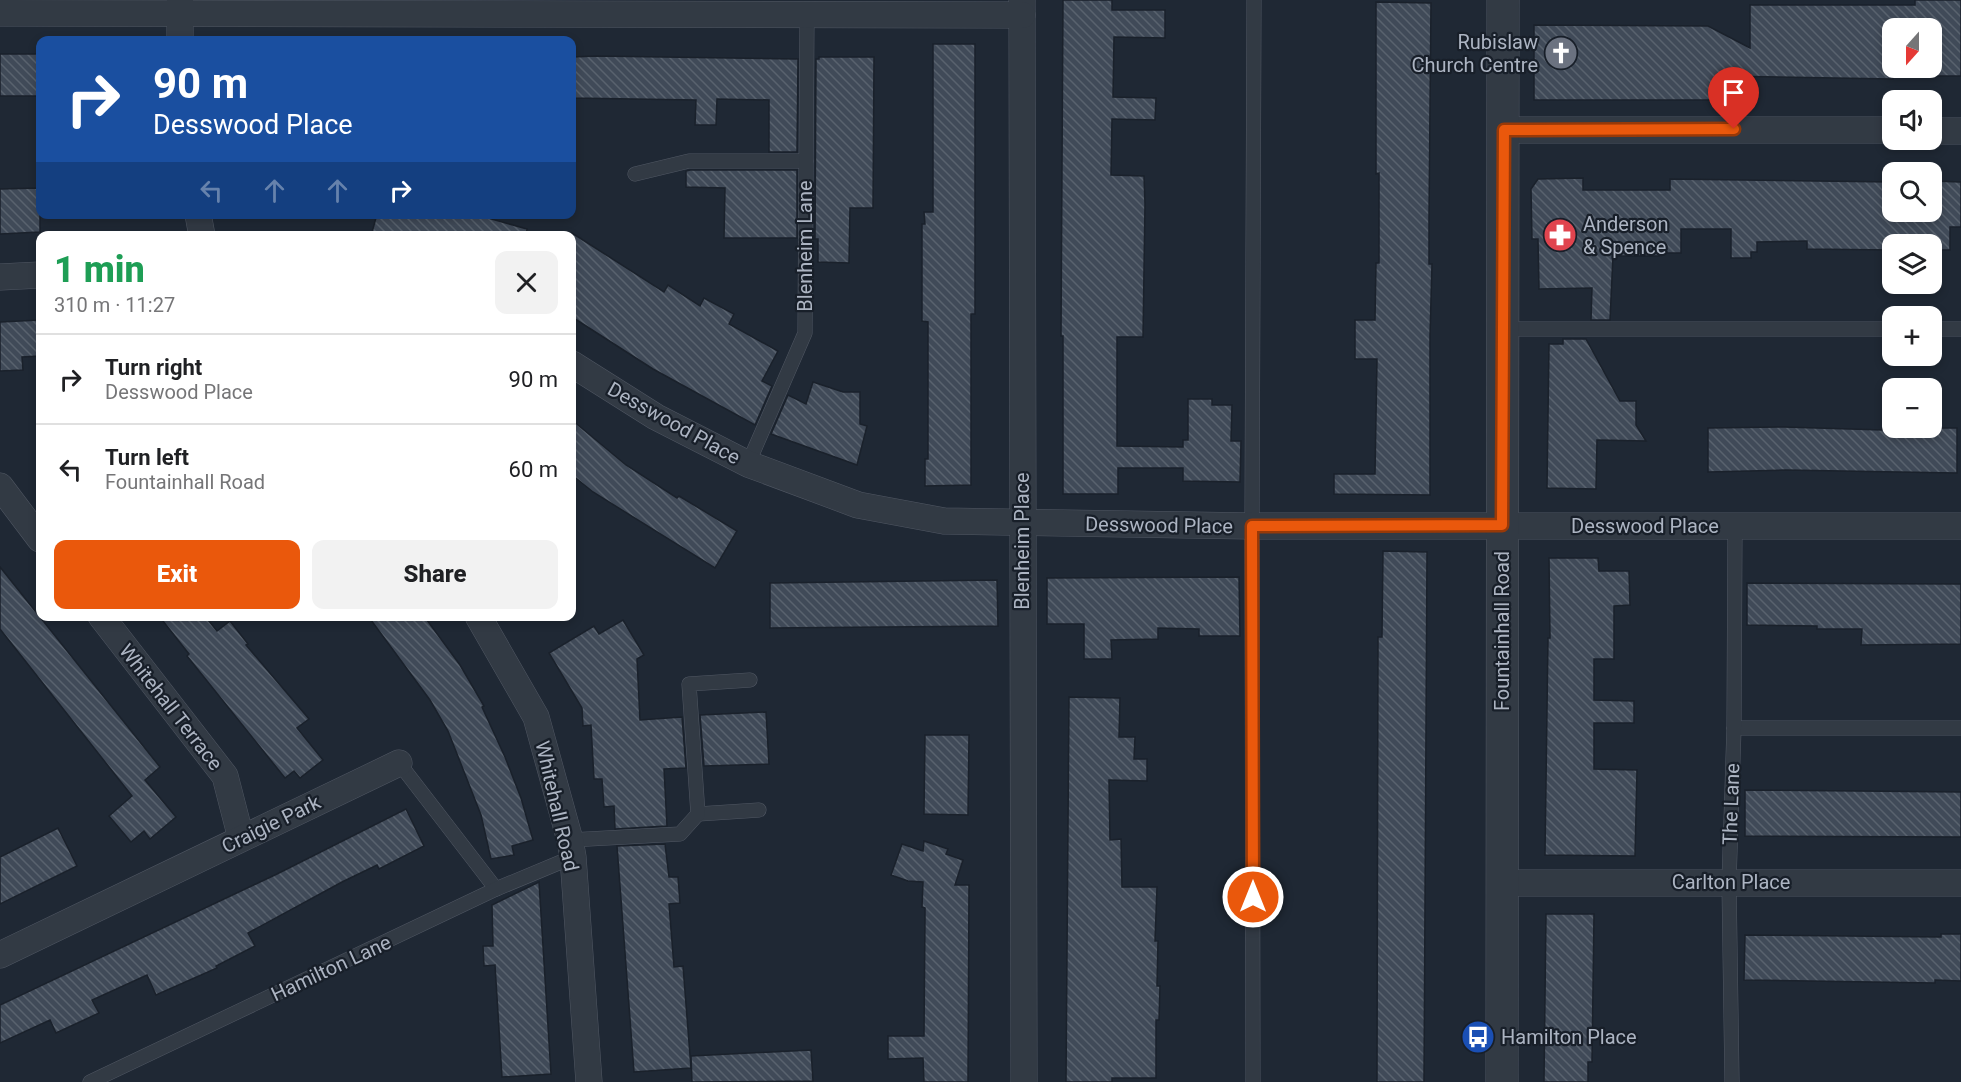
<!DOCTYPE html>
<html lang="en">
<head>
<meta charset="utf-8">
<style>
  :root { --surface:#fff; --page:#f2f2f2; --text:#202124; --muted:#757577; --line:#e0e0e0; --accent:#ea580c }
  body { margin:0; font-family:Roboto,sans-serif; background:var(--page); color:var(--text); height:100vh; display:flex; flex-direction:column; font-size:22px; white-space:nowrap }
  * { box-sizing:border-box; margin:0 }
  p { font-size:20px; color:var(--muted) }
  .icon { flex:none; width:33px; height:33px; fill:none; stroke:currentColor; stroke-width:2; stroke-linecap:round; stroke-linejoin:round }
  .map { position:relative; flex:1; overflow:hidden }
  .details { position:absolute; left:36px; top:231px; width:540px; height:390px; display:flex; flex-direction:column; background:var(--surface); border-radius:12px; box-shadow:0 3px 9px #0003 }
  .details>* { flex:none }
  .top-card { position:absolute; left:36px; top:36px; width:540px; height:183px; border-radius:12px; box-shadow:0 3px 9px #0003; background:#1a4fa0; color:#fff; overflow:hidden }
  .needle { width:39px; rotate:201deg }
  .controls { position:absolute; left:1882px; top:18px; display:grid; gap:12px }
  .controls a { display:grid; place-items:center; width:60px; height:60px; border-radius:12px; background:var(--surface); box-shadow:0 3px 9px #0003; font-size:30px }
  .pin { position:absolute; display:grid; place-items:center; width:51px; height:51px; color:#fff; margin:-62px -26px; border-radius:50% 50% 50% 0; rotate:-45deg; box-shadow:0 0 6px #0007 }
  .pin .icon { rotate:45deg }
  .me { position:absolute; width:66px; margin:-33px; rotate:0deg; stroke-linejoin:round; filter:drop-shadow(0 0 4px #0008) }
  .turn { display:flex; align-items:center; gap:21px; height:126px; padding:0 18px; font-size:27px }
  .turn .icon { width:78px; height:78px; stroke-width:2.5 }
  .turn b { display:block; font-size:42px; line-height:51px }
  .lanes { display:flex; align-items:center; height:57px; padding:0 18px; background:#0003; justify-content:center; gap:30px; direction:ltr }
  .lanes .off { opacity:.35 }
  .round { display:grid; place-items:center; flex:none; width:63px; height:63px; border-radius:12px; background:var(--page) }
  .head { display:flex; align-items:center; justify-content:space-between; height:102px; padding:0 18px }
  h1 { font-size:36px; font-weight:800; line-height:45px; color:#1e9e55 }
  .button { display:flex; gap:12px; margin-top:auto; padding:12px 18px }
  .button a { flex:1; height:69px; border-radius:12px; background:var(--accent); color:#fff; font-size:24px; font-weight:800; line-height:69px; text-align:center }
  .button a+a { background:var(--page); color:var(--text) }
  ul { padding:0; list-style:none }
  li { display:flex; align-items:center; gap:18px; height:90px; padding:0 18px; border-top:2px solid var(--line) }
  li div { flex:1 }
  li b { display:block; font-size:22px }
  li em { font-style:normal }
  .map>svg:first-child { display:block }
  .building { fill:url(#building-back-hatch); stroke:#1a212b; stroke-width:1.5; fill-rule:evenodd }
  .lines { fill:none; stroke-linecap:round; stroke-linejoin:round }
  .service-casing { stroke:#505763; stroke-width:15 }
  .minor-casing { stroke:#505763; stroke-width:27 }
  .tertiary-casing { stroke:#505763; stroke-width:33 }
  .service { stroke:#323a44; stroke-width:14 }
  .minor { stroke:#323a44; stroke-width:26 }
  .tertiary { stroke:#323a44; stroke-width:32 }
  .route-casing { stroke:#983908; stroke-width:15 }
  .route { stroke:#ea580c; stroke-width:10 }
  .labels { text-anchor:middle; stroke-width:4.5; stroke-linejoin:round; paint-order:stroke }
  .poi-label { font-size:20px; fill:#acb4c2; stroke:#181f29; text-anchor:start }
  .street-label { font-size:20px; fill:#acb4c2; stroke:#181f29 }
</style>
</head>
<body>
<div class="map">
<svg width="1961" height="1082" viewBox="0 0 1961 1082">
  <defs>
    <pattern id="building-back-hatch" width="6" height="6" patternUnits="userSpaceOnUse" patternTransform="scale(1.5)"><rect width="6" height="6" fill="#404a58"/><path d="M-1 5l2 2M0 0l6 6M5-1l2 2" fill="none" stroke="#59626e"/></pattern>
  </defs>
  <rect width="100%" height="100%" fill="#1f2834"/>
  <g class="building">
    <path d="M 1063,0 L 1112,0 L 1112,10 L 1165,10 L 1165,38 L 1114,37 L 1113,97 L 1156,98 L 1155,120 L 1112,119 L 1111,175 L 1144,176 L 1145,204 L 1143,337 L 1117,337 L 1117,446 L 1183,447 L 1183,440 L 1188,440 L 1188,399 L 1212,399 L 1212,405 L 1232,405 L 1231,441 L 1241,441 L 1240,482 L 1183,481 L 1183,468 L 1118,468 L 1118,494 L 1063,494 L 1063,336 L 1061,336 Z"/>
    <path d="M 1915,0 L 1961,0 L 1961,76 L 1893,76 L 1893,79 L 1720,76 L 1721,100 L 1534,100 L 1534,25 L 1708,26 L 1750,48 L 1750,5 L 1915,5 ZM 1893,28 L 1932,28 L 1932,68 L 1893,68 Z"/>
    <path d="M 1376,2 L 1431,3 L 1429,217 L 1429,264 L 1432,264 L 1430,336 L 1430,495 L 1334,494 L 1334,474 L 1375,474 L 1377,359 L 1355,359 L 1355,320 L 1375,320 L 1376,263 L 1379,263 L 1379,173 L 1376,174 Z"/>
    <path d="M 933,44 L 975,44 L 975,314 L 971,314 L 971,485 L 925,486 L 925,459 L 928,459 L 928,322 L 922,321 L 922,224 L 925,224 L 924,212 L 933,212 Z"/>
    <rect x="0" y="54" width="40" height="42"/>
    <path d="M 596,56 L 798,59 L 797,152 L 769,152 L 769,100 L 717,99 L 716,125 L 695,125 L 696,100 L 572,98 L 572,57 Z"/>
    <path d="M 819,57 L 874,57 L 873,208 L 850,208 L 849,263 L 818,262 L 818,239 L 815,239 L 816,59 L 819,59 Z"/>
    <path d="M 690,170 L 797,170 L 797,238 L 724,238 L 725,188 L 686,187 L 686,171 Z"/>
    <path d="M 1583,178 L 1583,190 L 1670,190 L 1670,179 L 1892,182 L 1892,212 L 1932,212 L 1932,181 L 1961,182 L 1961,227 L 1950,227 L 1950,250 L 1932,250 L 1932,244 L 1893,244 L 1893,250 L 1807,249 L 1807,241 L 1757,242 L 1757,252 L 1751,252 L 1751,258 L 1731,258 L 1731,229 L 1681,229 L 1681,253 L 1659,253 L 1659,256 L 1613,256 L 1610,320 L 1591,320 L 1592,288 L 1539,289 L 1538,239 L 1532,239 L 1531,189 L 1538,179 Z"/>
    <path d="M 40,188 L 40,232 L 0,234 L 0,189 Z"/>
    <path d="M 377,214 L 474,214 L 527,229 L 526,236 L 371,236 Z"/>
    <path d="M 572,233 L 664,292 L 668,285 L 700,306 L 704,298 L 734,314 L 729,324 L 778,351 L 762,381 L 772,386 L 755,425 L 653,369 L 572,317 Z"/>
    <path d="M 40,320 L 40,356 L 22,357 L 23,370 L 0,371 L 0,322 Z"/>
    <path d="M 1563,339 L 1586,339 L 1620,401 L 1636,401 L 1636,425 L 1646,441 L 1597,440 L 1596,489 L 1547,488 L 1549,344 L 1563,344 Z"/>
    <path d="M 813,382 L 843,392 L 860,392 L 860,424 L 867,426 L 857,465 L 771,434 L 788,395 L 806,404 Z"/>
    <path d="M 572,420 L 626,465 L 677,498 L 679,496 L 737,531 L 715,568 L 593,492 L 572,475 Z"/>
    <path d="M 1784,427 L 1882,430 L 1882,428 L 1957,428 L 1957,473 L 1785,470 L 1708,472 L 1708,428 Z"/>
    <path d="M 1383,551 L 1427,552 L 1424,1082 L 1377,1082 L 1378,637 L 1382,637 Z"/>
    <path d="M 1549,558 L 1598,558 L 1599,571 L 1629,571 L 1630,605 L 1614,606 L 1614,659 L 1594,659 L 1594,700 L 1634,701 L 1634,723 L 1594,723 L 1594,769 L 1637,770 L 1635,856 L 1545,855 L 1548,638 L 1550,638 Z"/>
    <path d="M 0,567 L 160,767 L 145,780 L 176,817 L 150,839 L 144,831 L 131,842 L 109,816 L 132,796 L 0,629 Z"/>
    <path d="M 1239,577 L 1240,636 L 1199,636 L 1199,629 L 1158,628 L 1158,639 L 1111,640 L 1112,659 L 1084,659 L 1084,624 L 1047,624 L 1047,578 Z"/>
    <path d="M 997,580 L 998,626 L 770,628 L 770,583 Z"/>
    <path d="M 1747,583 L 1961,584 L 1961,644 L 1861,645 L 1862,629 L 1817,629 L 1817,626 L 1747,625 Z"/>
    <path d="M 159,616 L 205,616 L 217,631 L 230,621 L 248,644 L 246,645 L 309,719 L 297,728 L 323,760 L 300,778 L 294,771 L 285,778 L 187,656 L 189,654 Z"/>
    <path d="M 368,616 L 424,616 L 460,665 L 484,706 L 482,707 L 505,757 L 521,798 L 533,840 L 512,846 L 514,855 L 491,859 L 481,815 L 448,731 L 430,700 Z"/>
    <path d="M 623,620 L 644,655 L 637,659 L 640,720 L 682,717 L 686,768 L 664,769 L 667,826 L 615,829 L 614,806 L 604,807 L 602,779 L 594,779 L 591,725 L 583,726 L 582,708 L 549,653 L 594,626 L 599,634 Z"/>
    <path d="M 1069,697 L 1120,698 L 1119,737 L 1135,737 L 1134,759 L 1147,759 L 1147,781 L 1109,780 L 1110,840 L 1121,839 L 1122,887 L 1157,887 L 1155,941 L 1158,941 L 1157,986 L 1160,986 L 1159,1020 L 1156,1020 L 1156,1078 L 1112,1078 L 1112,1082 L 1066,1082 Z"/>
    <path d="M 766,712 L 769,764 L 704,766 L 700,715 Z"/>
    <path d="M 925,735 L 969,735 L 968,815 L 924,814 Z"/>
    <path d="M 1745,790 L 1961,792 L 1961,837 L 1745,836 Z"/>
    <path d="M 406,809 L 424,846 L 379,869 L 377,865 L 342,882 L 248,933 L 255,946 L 216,966 L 217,968 L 156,995 L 147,975 L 92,1000 L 99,1013 L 56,1033 L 50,1020 L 0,1043 L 0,1005 L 277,874 Z"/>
    <path d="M 58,828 L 77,866 L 0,904 L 0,857 Z"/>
    <path d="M 924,841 L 948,849 L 946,854 L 963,860 L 955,885 L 969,885 L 968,1082 L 924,1082 L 923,1058 L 888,1059 L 888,1036 L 924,1036 L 925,916 L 925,908 L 922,907 L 923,882 L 908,881 L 891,875 L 902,844 L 923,851 Z"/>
    <path d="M 665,844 L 669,877 L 678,877 L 680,903 L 669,904 L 674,967 L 683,966 L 691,1068 L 634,1072 L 617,846 Z"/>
    <path d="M 539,882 L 551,1074 L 502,1077 L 495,965 L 484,966 L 483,946 L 493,946 L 492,905 Z"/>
    <path d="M 1546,914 L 1594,914 L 1592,1062 L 1588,1062 L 1588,1082 L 1544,1082 Z"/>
    <path d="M 1941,934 L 1961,934 L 1961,981 L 1935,980 L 1935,983 L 1744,980 L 1745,935 L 1941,937 Z"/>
    <path d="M 811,1050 L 813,1081 L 692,1082 L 691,1056 Z"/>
  </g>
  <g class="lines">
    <g class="service-casing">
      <g id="service">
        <path d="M 635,174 L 689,161 L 806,161"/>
        <path d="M 1502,329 L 1893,329"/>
        <path d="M 1932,329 L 1961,329"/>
        <path d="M 748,464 L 805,333 L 807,16"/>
        <path d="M 1734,728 L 1961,728"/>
        <path d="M 399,763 L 496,889"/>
        <path d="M 698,814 L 759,810"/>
        <path d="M 570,840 L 680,834 L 698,814 L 689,684 L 750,680"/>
        <path d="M 90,1082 L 496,889 L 573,857"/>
        <path d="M 1253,1082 L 1252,526 L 1254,0"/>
        <path d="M 1732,1082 L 1729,882 L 1734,728 L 1735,526"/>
      </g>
    </g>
    <g class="minor-casing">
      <g id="minor">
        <path d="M 1022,0 L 1024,1082"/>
        <path d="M 0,13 L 1022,15"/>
        <path d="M 180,40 L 180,0"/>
        <path d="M 1504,130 L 1893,130"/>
        <path d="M 1932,131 L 1961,131"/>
        <path d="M 198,214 L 202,236"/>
        <path d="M 0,277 L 40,275"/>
        <path d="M 572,364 L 656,417 L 748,464 L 858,505 L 944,521 L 1252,526 L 1961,526"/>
        <path d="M 0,486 L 40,539"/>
        <path d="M 101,616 L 225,776 L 241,838"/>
        <path d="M 478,616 L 536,717 L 570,840 L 573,857 L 589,1082"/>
        <path d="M 1502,883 L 1961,883"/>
        <path d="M 0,955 L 399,763"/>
      </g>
    </g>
    <g class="tertiary-casing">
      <path id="tertiary" d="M 1502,1082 L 1503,0"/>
    </g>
    <use href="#service" class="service"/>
    <use href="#minor" class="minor"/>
    <use href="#tertiary" class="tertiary"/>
  </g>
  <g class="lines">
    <g class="route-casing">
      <path id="route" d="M 1253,897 L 1252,526 L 1502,525 L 1504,130 L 1734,129"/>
    </g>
    <use href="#route" class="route"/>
  </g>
  <defs>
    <g id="church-disc" transform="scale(1.725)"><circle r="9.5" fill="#6b7280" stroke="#181f29"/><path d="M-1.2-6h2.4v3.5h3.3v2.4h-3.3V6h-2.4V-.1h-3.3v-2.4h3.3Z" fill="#fff"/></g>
    <g id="pharmacy-disc" transform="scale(1.725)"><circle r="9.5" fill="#e0444e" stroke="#181f29"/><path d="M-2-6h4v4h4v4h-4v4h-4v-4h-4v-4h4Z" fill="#fff"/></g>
    <g id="bus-disc" transform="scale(1.725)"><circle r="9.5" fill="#1a4fb4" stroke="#181f29"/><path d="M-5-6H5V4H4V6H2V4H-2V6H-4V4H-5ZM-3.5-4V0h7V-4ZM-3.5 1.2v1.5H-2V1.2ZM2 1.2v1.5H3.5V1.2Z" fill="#fff"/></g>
  </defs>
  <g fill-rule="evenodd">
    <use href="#church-disc" x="1561" y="53"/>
    <use href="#pharmacy-disc" x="1560" y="235"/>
    <use href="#bus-disc" x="1478" y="1037"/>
  </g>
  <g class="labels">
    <g class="poi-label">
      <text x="1538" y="49" text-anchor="end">Rubislaw<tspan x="1538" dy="23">Church Centre</tspan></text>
      <text x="1583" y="231">Anderson<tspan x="1583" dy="23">&amp; Spence</tspan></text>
      <text x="1501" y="1044">Hamilton Place</text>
    </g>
    <g class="street-label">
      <text transform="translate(805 246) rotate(-90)" y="7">Blenheim Lane</text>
      <text transform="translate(674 423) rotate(29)" y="7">Desswood Place</text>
      <text transform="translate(1159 525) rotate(1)" y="7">Desswood Place</text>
      <text x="1645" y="533">Desswood Place</text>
      <text transform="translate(1022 541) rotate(-90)" y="7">Blenheim Place</text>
      <text transform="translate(1502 631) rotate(-90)" y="7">Fountainhall Road</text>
      <text transform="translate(171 707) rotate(52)" y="7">Whitehall Terrace</text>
      <text transform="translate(1731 804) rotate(-88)" y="7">The Lane</text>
      <text transform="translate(557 806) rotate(77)" y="7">Whitehall Road</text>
      <text transform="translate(271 824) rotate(-26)" y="7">Craigie Park</text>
      <text x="1731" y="889">Carlton Place</text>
      <text transform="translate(331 968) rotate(-25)" y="7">Hamilton Lane</text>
    </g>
  </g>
</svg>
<div class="controls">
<a><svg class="needle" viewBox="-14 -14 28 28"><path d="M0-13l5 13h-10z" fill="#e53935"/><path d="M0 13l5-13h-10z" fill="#757577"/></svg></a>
<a><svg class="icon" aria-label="sound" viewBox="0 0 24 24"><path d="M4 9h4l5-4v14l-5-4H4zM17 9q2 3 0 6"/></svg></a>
<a><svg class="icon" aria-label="search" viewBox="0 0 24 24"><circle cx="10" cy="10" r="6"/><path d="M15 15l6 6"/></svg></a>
<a><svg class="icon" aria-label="layers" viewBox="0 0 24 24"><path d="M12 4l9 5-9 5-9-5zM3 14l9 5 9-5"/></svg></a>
<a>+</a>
<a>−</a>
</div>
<div class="pin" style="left:1734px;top:129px;background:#d93025"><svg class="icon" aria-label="arrive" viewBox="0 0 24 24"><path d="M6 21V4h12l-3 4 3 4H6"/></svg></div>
<svg class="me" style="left:1253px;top:897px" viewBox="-20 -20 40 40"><circle r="17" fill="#ea580c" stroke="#fff" stroke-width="3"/><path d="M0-11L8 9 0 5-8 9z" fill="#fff"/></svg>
<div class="top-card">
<div class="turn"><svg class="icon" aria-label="right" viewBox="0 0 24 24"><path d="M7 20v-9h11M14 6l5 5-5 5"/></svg><div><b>90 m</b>Desswood Place</div></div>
<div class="lanes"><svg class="icon off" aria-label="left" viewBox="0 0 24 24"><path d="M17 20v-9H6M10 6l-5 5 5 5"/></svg><svg class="icon off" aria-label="ahead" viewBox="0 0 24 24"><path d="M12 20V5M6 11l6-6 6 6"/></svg><svg class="icon off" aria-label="ahead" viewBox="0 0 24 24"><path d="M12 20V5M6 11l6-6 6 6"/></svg><svg class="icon" aria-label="right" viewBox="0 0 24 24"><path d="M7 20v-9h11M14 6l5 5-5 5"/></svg></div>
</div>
<section class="details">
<div class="head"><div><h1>1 min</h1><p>310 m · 11:27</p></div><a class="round"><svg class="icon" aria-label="close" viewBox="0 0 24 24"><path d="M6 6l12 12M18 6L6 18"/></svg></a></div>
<ul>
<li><svg class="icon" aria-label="right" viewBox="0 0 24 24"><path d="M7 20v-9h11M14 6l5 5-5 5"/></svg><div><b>Turn right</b><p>Desswood Place</p></div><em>90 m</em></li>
<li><svg class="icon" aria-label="left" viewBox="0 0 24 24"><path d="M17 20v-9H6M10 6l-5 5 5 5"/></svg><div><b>Turn left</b><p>Fountainhall Road</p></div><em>60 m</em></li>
</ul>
<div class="button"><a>Exit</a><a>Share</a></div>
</section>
</div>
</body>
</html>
